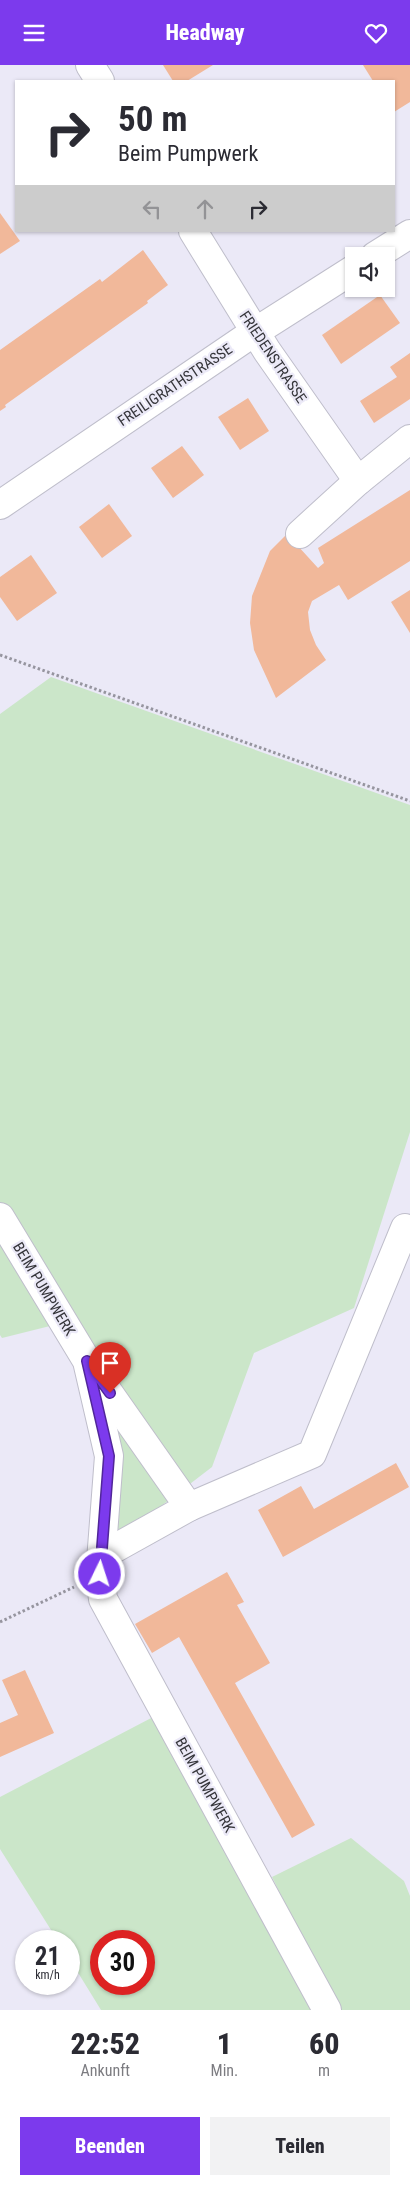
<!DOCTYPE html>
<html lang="de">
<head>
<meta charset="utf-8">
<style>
  :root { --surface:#fff; --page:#f2f2f3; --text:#2b2b33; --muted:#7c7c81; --accent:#7c3aed }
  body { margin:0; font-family:"Roboto Condensed",sans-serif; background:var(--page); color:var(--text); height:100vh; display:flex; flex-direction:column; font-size:19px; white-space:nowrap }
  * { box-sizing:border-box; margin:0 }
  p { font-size:16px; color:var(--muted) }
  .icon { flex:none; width:28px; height:28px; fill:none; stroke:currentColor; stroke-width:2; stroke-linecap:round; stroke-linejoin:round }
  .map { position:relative; height:1945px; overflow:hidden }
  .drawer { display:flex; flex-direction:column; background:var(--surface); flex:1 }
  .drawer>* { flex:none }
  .guide { position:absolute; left:15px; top:15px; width:380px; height:152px; border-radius:0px; box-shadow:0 1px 4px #0004; background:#fff; color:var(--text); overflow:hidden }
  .tools { position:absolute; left:345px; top:182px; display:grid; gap:10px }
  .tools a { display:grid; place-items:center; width:50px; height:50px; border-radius:0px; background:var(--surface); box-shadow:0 1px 4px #0004; font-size:25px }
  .speed { position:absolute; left:15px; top:1865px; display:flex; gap:10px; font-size:25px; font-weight:700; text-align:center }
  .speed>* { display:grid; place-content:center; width:65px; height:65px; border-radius:50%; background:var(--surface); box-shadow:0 1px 4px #0004; line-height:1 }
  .speed small { font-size:12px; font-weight:400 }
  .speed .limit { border:8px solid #d22; background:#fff; color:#111 }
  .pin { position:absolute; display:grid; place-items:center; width:42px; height:42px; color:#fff; margin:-51px -21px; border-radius:50% 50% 50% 0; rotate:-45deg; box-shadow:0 0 5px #0007 }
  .pin .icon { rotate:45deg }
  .me { position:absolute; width:55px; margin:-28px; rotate:4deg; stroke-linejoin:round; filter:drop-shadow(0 0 4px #0008) }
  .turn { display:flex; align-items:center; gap:18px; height:105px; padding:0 20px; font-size:22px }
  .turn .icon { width:65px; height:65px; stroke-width:2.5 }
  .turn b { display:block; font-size:35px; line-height:42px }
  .lanes { display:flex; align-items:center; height:48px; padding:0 20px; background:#0003; justify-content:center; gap:25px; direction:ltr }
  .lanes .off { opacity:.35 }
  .eta { display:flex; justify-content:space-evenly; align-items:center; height:85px; text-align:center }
  .eta b { font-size:30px; font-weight:800; line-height:35px }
  .cta { display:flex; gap:10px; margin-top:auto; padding:10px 20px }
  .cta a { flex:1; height:58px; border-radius:0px; background:var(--accent); color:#fff; font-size:20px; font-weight:800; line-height:58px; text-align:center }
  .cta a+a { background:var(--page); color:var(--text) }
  header { display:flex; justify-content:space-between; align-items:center; height:65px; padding:0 20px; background:var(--accent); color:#fff; font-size:22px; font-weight:800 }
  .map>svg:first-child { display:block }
  .green { fill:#cbe6c9; fill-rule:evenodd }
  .building { fill:#f1b89a }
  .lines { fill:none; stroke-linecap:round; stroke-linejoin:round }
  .minor-casing { stroke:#bfbecb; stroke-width:30 }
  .path { stroke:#96959f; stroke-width:3; stroke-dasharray:2.5 2.5; stroke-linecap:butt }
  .minor { stroke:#fff; stroke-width:28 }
  .route-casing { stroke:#51269a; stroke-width:12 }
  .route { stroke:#7c3aed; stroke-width:9 }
  .labels { text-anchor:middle; stroke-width:4.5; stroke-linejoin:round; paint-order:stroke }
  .street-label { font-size:15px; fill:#35353a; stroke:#ebe9f7 }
</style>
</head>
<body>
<header><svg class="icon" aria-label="menu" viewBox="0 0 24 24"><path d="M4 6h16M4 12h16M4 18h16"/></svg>Headway<svg class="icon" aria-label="heart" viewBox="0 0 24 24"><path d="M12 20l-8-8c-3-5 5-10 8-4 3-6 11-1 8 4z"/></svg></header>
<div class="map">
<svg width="410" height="1945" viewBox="0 0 410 1945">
  <rect width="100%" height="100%" fill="#ebe9f7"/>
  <g class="green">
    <path d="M 51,612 L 410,740 L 410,1067 L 354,1243 L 254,1288 L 212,1402 L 113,1478 L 119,1361 L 50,1261 L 2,1273 L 0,1270 L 0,649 Z"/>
    <path d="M 155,1651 L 315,1945 L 101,1945 L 69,1893 L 69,1876 L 58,1876 L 0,1784 L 0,1732 ZM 101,1876 L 144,1876 L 144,1919 L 101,1919 Z"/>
    <path d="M 351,1773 L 404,1816 L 410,1831 L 410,1945 L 338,1945 L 272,1812 Z"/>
  </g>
  <g class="building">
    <path d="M 163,0 L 213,0 L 187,16 L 173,16 Z"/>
    <path d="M 363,0 L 410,0 L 410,37 L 394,47 L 394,16 L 373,16 Z"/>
    <path d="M 0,148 L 20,176 L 0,189 Z"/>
    <path d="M 143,185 L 168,220 L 147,236 L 148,238 L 5,340 L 6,342 L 0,346 L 0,285 L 100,214 L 102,217 Z"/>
    <path d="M 380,230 L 400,258 L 341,299 L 322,270 Z"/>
    <path d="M 410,288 L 410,334 L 374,358 L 360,336 L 397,312 L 390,302 Z"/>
    <path d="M 248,333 L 269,366 L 240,385 L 218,352 Z"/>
    <path d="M 182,381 L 204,410 L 173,433 L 151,403 Z"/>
    <path d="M 410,425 L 410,496 L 348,535 L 339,520 L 312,536 L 308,547 L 310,565 L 316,580 L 326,595 L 276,633 L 254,585 L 250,558 L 252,531 L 270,486 L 287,469 L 318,503 L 324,498 L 318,483 Z"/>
    <path d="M 109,439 L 132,471 L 102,493 L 79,462 Z"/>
    <path d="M 31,490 L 57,528 L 17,556 L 0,532 L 0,512 Z"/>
    <path d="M 410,525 L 410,568 L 391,537 Z"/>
    <path d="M 396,1398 L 409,1422 L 283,1492 L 258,1445 L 301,1421 L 314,1444 Z"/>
    <path d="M 227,1507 L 244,1537 L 237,1540 L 270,1598 L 235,1618 L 315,1760 L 292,1773 L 179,1572 L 152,1588 L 135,1559 Z"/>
    <path d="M 25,1605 L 54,1668 L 0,1692 L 0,1658 L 18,1650 L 2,1615 Z"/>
  </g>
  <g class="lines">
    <g class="minor-casing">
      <g id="minor">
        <path d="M 90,0 L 100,16"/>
        <path d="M 193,166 L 267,286 L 358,416"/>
        <path d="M 375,191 L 410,169"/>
        <path d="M 0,440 L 244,274 L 354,204"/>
        <path d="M 300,469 L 358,416 L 410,374"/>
        <path d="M 0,1152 L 87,1296 L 109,1391 L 100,1509 L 103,1534 L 327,1945"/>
        <path d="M 95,1308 L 189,1442 L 101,1491"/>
        <path d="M 189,1442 L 312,1389 L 405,1163"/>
      </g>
    </g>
    <g class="path">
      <path d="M 0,590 L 410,736"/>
      <path d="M 0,1557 L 74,1522"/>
    </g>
    <use href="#minor" class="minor"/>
  </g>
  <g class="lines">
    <g class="route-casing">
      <path id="route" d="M 100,1509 L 109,1391 L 87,1296 L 110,1328"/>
    </g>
    <use href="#route" class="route"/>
  </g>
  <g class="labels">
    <g class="street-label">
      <text transform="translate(273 292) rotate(56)" y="5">FRIEDENSTRASSE</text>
      <text transform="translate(175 320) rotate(-34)" y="5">FREILIGRATHSTRASSE</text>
      <text transform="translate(44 1224) rotate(59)" y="5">BEIM PUMPWERK</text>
      <text transform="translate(205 1720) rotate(61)" y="5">BEIM PUMPWERK</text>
    </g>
  </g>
</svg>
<div class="tools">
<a><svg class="icon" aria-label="sound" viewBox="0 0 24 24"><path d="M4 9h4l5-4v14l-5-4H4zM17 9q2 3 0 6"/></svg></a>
</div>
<div class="speed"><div>21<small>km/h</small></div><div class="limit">30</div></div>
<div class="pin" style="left:110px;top:1328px;background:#d93025"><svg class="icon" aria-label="arrive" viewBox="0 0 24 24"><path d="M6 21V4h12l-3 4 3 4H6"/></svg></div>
<svg class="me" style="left:100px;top:1509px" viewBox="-20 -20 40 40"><circle r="17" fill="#7c3aed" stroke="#fff" stroke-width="3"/><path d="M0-11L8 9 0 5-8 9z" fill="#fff"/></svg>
<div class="guide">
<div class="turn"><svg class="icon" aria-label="right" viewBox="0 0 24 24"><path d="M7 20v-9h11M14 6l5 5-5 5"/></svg><div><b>50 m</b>Beim Pumpwerk</div></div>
<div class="lanes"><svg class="icon off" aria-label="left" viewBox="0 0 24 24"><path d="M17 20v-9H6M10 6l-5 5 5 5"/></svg><svg class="icon off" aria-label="ahead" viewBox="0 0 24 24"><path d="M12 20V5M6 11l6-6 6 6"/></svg><svg class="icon" aria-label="right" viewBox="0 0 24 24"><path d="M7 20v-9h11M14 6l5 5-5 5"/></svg></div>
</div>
</div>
<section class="drawer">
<div class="eta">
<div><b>22:52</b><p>Ankunft</p></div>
<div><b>1</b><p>Min.</p></div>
<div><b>60</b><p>m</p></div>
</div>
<div class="cta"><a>Beenden</a><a>Teilen</a></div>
</section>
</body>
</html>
